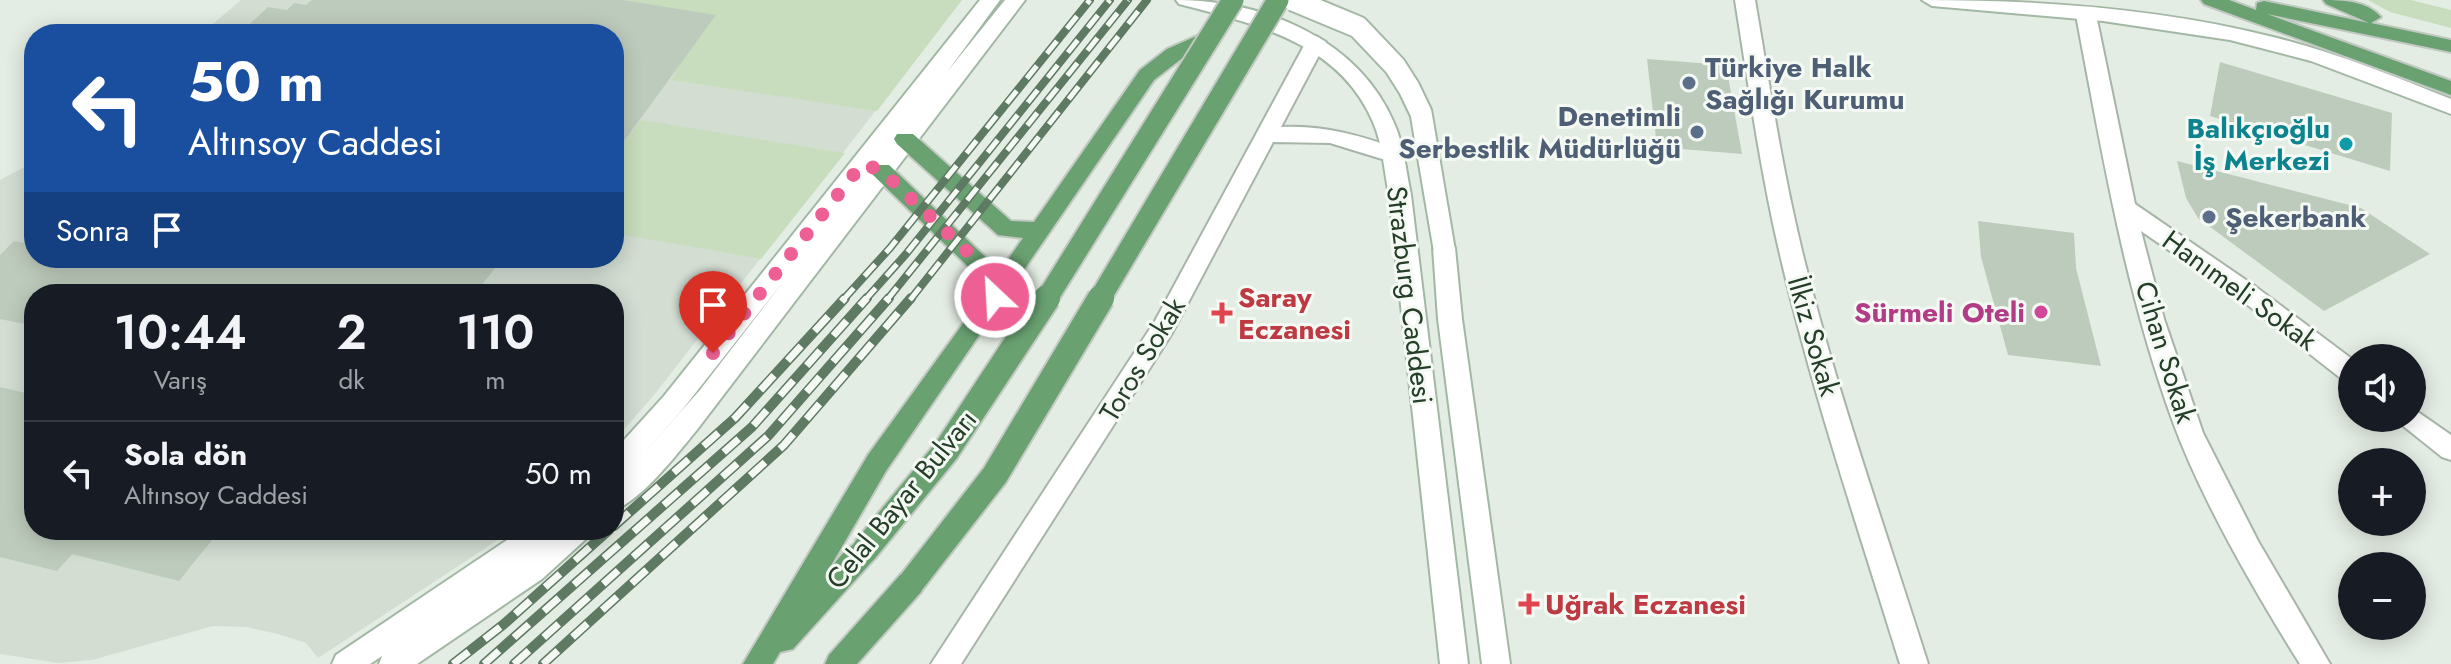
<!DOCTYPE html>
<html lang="tr">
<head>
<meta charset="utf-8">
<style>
  :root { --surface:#171b24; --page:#242831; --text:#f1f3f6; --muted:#9ea1a6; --line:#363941 }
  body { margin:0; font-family:Jost,sans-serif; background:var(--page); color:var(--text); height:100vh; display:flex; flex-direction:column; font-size:30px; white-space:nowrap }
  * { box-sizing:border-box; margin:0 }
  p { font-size:26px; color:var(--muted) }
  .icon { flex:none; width:44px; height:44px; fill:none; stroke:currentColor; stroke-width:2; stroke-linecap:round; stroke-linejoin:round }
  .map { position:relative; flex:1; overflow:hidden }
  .side { position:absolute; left:24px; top:284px; width:600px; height:256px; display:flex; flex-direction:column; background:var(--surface); border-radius:32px; box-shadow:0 4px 20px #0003 }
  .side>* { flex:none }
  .top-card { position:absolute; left:24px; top:24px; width:600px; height:244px; border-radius:32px; box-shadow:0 4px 20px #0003; background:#1a4fa0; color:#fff; overflow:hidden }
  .controls { position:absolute; left:2338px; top:344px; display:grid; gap:16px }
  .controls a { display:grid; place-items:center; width:88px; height:88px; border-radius:50%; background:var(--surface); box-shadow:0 4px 20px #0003; font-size:40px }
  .pin { position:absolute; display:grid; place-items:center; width:68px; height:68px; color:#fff; margin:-82px -34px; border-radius:50% 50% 50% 0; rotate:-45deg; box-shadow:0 0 8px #0007 }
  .pin .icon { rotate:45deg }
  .me { position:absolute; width:88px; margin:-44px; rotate:335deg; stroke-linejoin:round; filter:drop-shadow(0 0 6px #0008) }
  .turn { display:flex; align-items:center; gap:28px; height:168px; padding:0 32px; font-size:36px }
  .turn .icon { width:104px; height:104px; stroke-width:2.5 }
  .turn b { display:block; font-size:56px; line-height:68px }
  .then { display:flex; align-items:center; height:76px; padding:0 32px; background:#0003; gap:16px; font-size:30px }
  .eta { display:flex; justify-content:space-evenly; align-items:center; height:136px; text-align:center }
  .eta b { font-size:48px; font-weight:600; line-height:56px }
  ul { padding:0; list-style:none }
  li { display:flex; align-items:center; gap:24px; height:104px; padding:0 32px; border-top:2px solid var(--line) }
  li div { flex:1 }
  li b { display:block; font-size:30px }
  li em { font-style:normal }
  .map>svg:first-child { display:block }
  .built { fill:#d3ddd2 }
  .green { fill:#c8ddbd }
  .building { fill:#bdcbbc }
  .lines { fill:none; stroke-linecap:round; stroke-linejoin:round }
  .street-casing { stroke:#a7b5a8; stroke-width:4 }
  .secondary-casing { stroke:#a2b8a4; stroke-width:4 }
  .primary-casing { stroke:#c2c9c3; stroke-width:4 }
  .street { fill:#fff; fill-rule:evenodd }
  .secondary { fill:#fff; fill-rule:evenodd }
  .primary { fill:#69a171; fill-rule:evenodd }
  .rail-far1-casing { stroke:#5e7a62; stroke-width:8 }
  .rail-casing { stroke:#5e7a62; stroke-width:10 }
  .rail-far1 { stroke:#f5f9f4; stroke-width:5; stroke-dasharray:16; stroke-linecap:butt }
  .rail { stroke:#f5f9f4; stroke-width:7; stroke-dasharray:20; stroke-linecap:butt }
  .secondary-bridge-casing { stroke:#a2b8a4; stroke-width:25; stroke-linecap:butt }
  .primary-bridge-far1-casing { stroke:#c2c9c3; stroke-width:25; stroke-linecap:butt }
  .primary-bridge-casing { stroke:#c2c9c3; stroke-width:30; stroke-linecap:butt }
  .secondary-bridge { stroke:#fff; stroke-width:21 }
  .primary-bridge-far1 { stroke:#69a171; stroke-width:21 }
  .primary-bridge { stroke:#69a171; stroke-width:26 }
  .route { stroke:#ee6093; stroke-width:14; stroke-dasharray:0 25.2 }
  .service-dot { fill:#5c6f8a; stroke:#f5f9f4; stroke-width:3 }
  .culture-dot { fill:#0f9aa8; stroke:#f5f9f4; stroke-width:3 }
  .hotel-dot { fill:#d1479c; stroke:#f5f9f4; stroke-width:3 }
  .health-dot { fill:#e0444e; stroke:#f5f9f4; stroke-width:3 }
  .labels { text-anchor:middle; stroke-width:6; stroke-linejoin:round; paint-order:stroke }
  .service-label { font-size:28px; font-weight:bold; fill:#4e5e75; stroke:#f5f9f4; text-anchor:start }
  .culture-label { font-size:28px; font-weight:bold; fill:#0d838f; stroke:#f5f9f4; text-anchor:end }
  .street-label { font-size:28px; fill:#243e27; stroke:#f5f9f4 }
  .health-label { font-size:28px; font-weight:bold; fill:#be3a42; stroke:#f5f9f4; text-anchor:start }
  .hotel-label { font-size:28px; font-weight:bold; fill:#b23c85; stroke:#f5f9f4; text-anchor:end }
</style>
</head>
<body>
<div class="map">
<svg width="2451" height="664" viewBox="0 0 2451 664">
  <rect width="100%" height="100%" fill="#e4ede4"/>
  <path class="built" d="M 241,0 L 962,0 L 654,395 L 614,441 L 614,294 L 34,294 L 34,530 L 513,530 L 318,658 L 306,643 L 278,634 L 246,627 L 213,626 L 92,660 L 58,663 L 0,654 L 0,180 L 34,162 L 34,258 L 614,258 L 614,34 L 201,34 Z"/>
  <g class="green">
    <path d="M 623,0 L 962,0 L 877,111 L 671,80 L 677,72 L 652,68 L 715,15 Z"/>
    <path d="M 2368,0 L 2411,0 L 2451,10 L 2451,28 L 2390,12 Z"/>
    <path d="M 641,120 L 845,153 L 761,259 L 614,233 L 614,155 Z"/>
  </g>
  <g class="building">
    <path d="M 312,0 L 623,0 L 716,15 L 614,155 L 614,34 L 239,34 L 268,7 L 287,10 L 294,3 L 306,5 Z"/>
    <path d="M 1647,59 L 1726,65 L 1742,154 L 1657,147 Z"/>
    <path d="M 2220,62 L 2392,113 L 2390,171 L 2210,116 Z"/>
    <path d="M 2177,161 L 2361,208 L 2430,254 L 2324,311 L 2198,218 L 2186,198 Z"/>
    <path d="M 1978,221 L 2074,233 L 2076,268 L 2101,366 L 2008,355 L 1981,257 Z"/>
    <path d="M 14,241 L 34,245 L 34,258 L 503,258 L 477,291 L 460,288 L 455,294 L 34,294 L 34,326 L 0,319 L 0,255 Z"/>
    <path d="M 0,387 L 34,395 L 34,530 L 220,530 L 179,581 L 72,554 L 57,571 L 0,557 Z"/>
  </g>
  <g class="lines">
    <g class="street-casing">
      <g id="street">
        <path d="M 1735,0 L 1755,0 C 1770,88 1783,176 1805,263 C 1839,398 1886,531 1928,664 L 1900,664 C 1859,531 1814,398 1782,263 C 1761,176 1749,88 1735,0 Z"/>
        <path d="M 2086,9 L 2096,15 L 2135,204 L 2256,287 L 2352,359 L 2352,383 L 2343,380 L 2240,299 L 2141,231 L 2164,319 L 2203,433 L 2258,541 L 2330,664 L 2300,664 C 2255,592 2202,501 2173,422 C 2125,291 2102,152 2076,15 Z"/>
        <path d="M 1316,36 L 1326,42 L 1281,127 C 1323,125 1360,135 1400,150 L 1403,155 L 1400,160 L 1392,162 L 1330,143 L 1273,142 L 1171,335 L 961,664 L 931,664 L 1155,321 L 1306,42 Z"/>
        <path d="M 2412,408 L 2451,435 L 2451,460 L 2442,457 L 2402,425 L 2398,418 L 2412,418 Z"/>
      </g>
    </g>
    <g class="secondary-casing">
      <g id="secondary">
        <path d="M 980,0 L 1000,0 L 947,72 L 1005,0 L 1025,0 L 696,431 C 676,455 642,500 614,510 L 614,483 L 619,478 L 614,480 L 614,451 L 664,396 ZM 786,278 L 700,390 L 637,461 L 682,410 Z"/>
        <path d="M 1176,0 C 1264,0 1358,39 1394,123 C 1404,145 1406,171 1411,195 L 1468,664 L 1440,664 L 1389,195 C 1384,171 1383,145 1373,122 C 1339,42 1255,24 1179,4 Z"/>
        <path d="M 1922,0 C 2039,0 2159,8 2273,37 C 2334,52 2393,76 2451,99 L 2451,114 L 2311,61 L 2230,40 L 2103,21 L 1932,6 Z"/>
        <path d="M 1444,240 L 1452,242 L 1455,248 L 1462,319 L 1510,664 L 1482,664 L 1438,319 L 1433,248 L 1436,242 Z"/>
        <path d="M 522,530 L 554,530 L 551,537 L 559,530 L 591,530 L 587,538 L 542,579 L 417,664 L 379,664 L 382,656 L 370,664 L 332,664 L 336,655 Z"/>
      </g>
    </g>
    <g class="primary-casing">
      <g id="primary">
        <path d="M 2201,0 L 2229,0 L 2256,10 L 2257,3 L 2264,1 L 2369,23 L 2326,4 L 2323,0 C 2343,0 2367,1 2381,17 L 2371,23 L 2451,40 L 2451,52 L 2267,14 L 2451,81 L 2451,95 L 2204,4 Z"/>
        <path d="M 1208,31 L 1218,37 L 1215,41 L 1181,59 L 1154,80 L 886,471 L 826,574 C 839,559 853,534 875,542 L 879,550 L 875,558 L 793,649 L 780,652 L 773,664 L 743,664 L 868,455 L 983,296 L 979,277 L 873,175 L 870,170 L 873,165 L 889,165 L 1000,271 L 1023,238 L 998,235 L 897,144 L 894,139 L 897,134 L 913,134 L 1011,221 L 1034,222 L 1140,70 L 1167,49 Z"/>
        <path d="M 911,571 L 921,574 L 925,583 L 921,592 L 857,664 L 825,664 L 829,655 L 901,574 Z"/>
      </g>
    </g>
    <use href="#street" class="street"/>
    <use href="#secondary" class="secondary"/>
    <use href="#primary" class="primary"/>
    <g class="rail-far1-casing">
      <g id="rail-far1">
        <path d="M 843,300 L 890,248 L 1090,0"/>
        <path d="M 865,300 L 906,254 L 1110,0"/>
        <path d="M 887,300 L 1128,0"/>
        <path d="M 910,300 L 1147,0"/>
      </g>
    </g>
    <g class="rail-casing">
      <g id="rail">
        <path d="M 614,526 L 735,418 L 845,298"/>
        <path d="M 453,664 L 504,624 L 609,530"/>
        <path d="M 484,664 L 752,427 L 867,298"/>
        <path d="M 514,664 L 768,436 L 889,298"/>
        <path d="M 543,664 L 784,445 L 911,298"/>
      </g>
    </g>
    <use href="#rail-far1" class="rail-far1"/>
    <use href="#rail" class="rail"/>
    <g class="secondary-bridge-casing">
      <path id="secondary-bridge" d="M 1293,0 L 1358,27 L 1395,66 L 1409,88 L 1421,113 L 1444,248"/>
    </g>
    <g class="primary-bridge-far1-casing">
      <g id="primary-bridge-far1">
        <path d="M 1046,300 L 1233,0"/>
        <path d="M 1099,300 L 1278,0"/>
      </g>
    </g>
    <g class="primary-bridge-casing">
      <g id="primary-bridge">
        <path d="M 865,550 L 946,451 L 1047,298"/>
        <path d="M 911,583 L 995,475 L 1101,298"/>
      </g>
    </g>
    <use href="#secondary-bridge" class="secondary-bridge"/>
    <use href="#primary-bridge-far1" class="primary-bridge-far1"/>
    <use href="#primary-bridge" class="primary-bridge"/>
  </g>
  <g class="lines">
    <path class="route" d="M 713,353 L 862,164 L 881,170 L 990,273 L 995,297"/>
  </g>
  <g class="service-dot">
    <circle cx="1689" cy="83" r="8"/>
    <circle cx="1697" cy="132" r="8"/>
    <circle cx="2209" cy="217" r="8"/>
  </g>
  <circle class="culture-dot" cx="2346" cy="144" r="8"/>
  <circle class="hotel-dot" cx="2041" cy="312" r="8"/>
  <g class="health-dot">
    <path d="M1218 301h8v8h8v8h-8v8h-8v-8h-8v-8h8z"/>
    <path d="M1525 592h8v8h8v8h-8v8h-8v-8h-8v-8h8z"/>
  </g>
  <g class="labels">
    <g class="service-label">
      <text x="1705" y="77">Türkiye Halk<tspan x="1705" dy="32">Sağlığı Kurumu</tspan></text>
      <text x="1681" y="126" text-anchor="end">Denetimli<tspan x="1681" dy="32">Serbestlik Müdürlüğü</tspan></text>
      <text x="2225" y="227">Şekerbank</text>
    </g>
    <g class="culture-label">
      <text x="2330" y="138">Balıkçıoğlu<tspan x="2330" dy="32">İş Merkezi</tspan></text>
    </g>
    <g class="street-label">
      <text transform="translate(2240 290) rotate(36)" y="10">Hanımeli Sokak</text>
      <text transform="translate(1410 295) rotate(83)" y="10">Strazburg Caddesi</text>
      <text transform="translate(1814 336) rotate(74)" y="10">İlkiz Sokak</text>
      <text transform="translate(2166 352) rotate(73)" y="10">Cihan Sokak</text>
      <text transform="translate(1142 359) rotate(-59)" y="10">Toros Sokak</text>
      <text transform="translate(901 499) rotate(-51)" y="10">Celal Bayar Bulvarı</text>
    </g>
    <g class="health-label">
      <text x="1238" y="307">Saray<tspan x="1238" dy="32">Eczanesi</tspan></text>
      <text x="1545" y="614">Uğrak Eczanesi</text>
    </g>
    <g class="hotel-label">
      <text x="2025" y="322">Sürmeli Oteli</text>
    </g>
  </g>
</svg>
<div class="controls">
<a><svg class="icon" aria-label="sound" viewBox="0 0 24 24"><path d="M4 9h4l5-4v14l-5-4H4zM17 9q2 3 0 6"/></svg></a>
<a>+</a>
<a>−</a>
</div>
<div class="pin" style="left:713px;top:353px;background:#d93025"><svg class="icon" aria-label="arrive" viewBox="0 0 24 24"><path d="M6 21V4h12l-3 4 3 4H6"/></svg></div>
<svg class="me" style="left:995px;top:297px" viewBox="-20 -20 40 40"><circle r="17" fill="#ee6093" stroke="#fff" stroke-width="3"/><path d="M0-11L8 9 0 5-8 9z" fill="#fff"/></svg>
<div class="top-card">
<div class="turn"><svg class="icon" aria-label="left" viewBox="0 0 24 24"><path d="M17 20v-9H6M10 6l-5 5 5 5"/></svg><div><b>50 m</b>Altınsoy Caddesi</div></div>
<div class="then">Sonra<svg class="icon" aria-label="arrive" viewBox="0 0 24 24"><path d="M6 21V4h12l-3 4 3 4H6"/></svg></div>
</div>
<section class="side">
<div class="eta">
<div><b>10:44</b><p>Varış</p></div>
<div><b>2</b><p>dk</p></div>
<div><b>110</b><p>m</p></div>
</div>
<ul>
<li><svg class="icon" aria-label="left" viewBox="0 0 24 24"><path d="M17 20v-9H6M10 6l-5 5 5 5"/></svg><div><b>Sola dön</b><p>Altınsoy Caddesi</p></div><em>50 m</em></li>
</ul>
</section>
</div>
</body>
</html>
